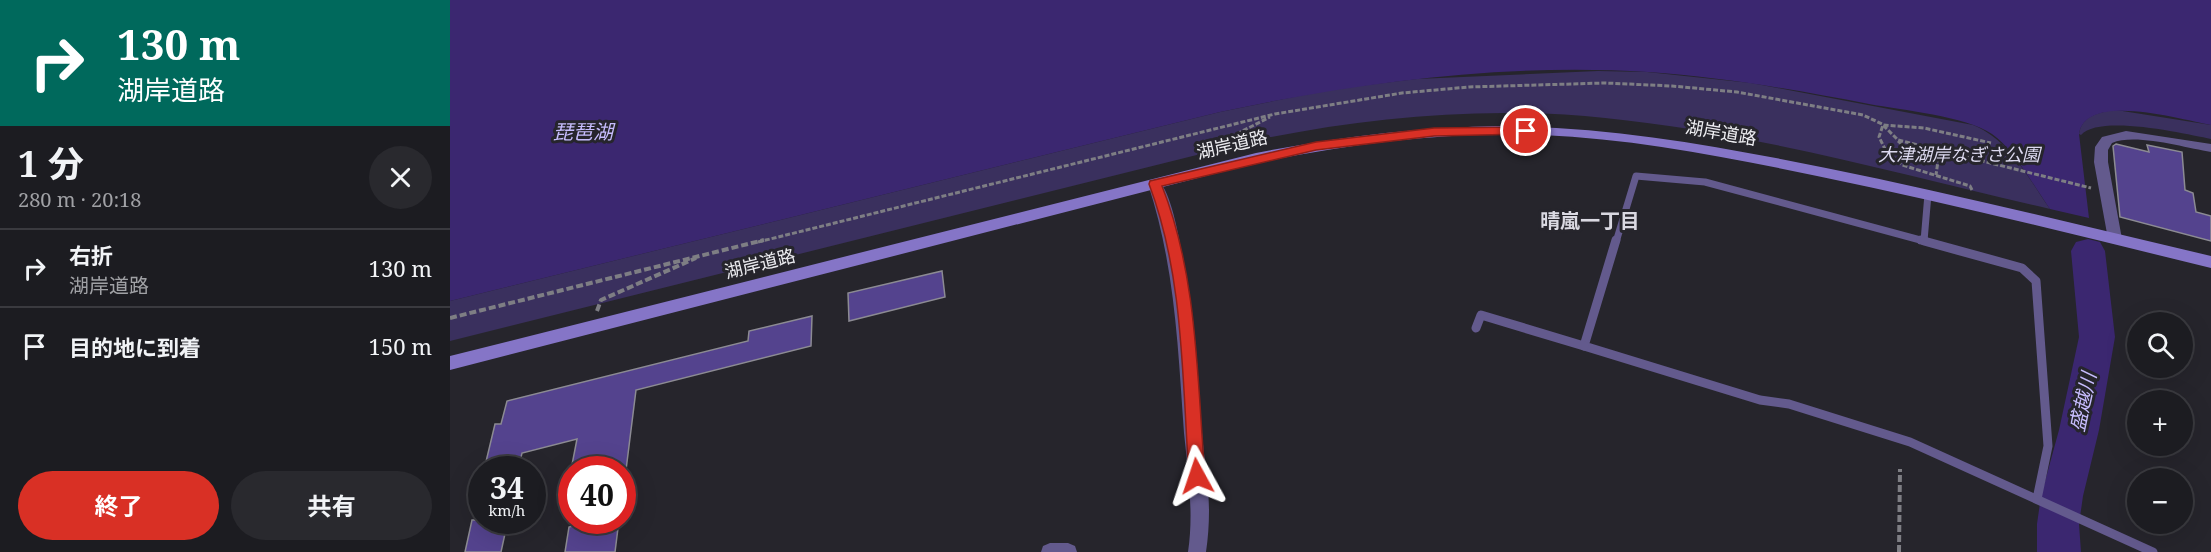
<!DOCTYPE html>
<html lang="ja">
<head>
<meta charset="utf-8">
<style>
  :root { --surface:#1c1c21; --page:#29292e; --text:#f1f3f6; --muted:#a0a1a5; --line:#3a3a3f; --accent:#d93025 }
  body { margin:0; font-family:"Noto Serif","Noto Sans JP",serif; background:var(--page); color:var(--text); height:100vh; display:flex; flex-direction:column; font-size:22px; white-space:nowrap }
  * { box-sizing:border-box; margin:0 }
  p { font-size:20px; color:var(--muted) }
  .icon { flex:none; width:33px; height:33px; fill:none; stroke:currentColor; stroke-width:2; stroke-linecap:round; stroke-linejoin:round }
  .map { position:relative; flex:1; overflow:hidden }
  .details { display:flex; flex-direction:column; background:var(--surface); width:450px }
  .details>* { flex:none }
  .top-card { background:#00695c; color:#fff; overflow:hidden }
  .controls { position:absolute; left:1677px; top:312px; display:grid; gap:12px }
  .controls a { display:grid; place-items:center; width:66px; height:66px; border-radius:50%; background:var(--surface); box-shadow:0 6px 24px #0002,0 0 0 2px var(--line); font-size:30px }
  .speed { position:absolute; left:18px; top:456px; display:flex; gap:12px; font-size:30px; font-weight:700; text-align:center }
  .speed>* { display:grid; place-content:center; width:78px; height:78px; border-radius:50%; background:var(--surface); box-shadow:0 6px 24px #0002,0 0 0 2px var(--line); line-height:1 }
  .speed small { font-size:15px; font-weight:400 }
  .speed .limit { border:9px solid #d22; background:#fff; color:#111 }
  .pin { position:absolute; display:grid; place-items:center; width:51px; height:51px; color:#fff; margin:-26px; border:3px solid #fff; border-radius:50%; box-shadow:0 2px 6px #0007 }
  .me { position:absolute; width:66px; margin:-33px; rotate:355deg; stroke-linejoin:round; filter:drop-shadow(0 0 4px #0008) }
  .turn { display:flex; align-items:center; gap:21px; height:126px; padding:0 18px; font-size:27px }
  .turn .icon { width:78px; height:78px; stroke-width:2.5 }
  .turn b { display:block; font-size:42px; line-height:51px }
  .round { display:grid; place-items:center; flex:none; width:63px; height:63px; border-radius:32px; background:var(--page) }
  .overview { display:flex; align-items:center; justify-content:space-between; height:102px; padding:0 18px }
  h1 { font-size:36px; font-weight:700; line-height:45px }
  .action { display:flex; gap:12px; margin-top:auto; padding:12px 18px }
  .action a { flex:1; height:69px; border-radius:36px; background:var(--accent); color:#fff; font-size:24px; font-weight:700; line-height:69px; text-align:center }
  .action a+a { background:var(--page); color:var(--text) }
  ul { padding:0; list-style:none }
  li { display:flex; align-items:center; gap:18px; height:78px; padding:0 18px; border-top:2px solid var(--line) }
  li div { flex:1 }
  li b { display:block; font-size:22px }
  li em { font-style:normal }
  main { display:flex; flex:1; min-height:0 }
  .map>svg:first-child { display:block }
  .green { fill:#3a305e }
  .water { fill:#3b2770 }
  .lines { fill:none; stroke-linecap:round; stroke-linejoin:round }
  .river { fill:#3b2770; fill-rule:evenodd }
  .building { fill:#54438e; stroke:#8c8b93; stroke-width:1.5 }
  .path-far1 { stroke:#7e7e84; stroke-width:3; stroke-dasharray:5 2; stroke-linecap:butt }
  .path { stroke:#7e7e84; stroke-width:4; stroke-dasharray:7 3; stroke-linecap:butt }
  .service-far1 { stroke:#635a8d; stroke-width:7 }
  .service { stroke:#635a8d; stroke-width:9 }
  .minor { fill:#635a8d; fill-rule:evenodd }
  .tertiary { fill:#635a8d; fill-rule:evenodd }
  .secondary { fill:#8575c7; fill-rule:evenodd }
  .route { fill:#d93025; stroke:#8d1f18; stroke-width:1.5 }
  .labels { text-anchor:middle; stroke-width:6; stroke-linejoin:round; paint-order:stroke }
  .street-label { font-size:18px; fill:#ececf0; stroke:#26252c }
  .park-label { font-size:18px; font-style:italic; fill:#dcd9ef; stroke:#26252c }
  .water-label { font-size:20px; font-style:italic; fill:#c6bcfc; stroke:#26252c }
  .neighbourhood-label { font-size:20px; font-weight:bold; fill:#dad9e2; stroke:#26252c }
</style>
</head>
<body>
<main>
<section class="details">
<div class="top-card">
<div class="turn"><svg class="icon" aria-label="right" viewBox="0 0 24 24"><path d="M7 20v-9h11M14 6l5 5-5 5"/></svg><div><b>130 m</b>湖岸道路</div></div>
</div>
<div class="overview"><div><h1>1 分</h1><p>280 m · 20:18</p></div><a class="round"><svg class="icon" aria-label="close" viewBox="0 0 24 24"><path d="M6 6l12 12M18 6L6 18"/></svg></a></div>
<ul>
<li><svg class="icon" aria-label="right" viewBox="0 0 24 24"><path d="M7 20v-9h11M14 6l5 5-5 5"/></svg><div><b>右折</b><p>湖岸道路</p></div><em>130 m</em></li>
<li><svg class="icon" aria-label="arrive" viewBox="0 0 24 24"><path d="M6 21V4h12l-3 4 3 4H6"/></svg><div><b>目的地に到着</b></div><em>150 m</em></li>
</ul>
<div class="action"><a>終了</a><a>共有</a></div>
</section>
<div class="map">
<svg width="1761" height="552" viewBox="0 0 1761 552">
  <rect width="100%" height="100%" fill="#26252c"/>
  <g class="green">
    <path d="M 1148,71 L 1197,72 L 1301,83 L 1523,125 C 1560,140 1578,178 1600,209 C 1452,175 1306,133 1155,118 C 1040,106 924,116 811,139 L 0,341 L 0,301 L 770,112 L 883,89 L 967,79 Z"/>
    <path d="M 1666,110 L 1761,125 L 1761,139 C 1735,134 1650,114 1631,135 L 1629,134 C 1632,115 1650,112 1666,110 Z"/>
  </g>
  <path class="water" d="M 0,0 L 1761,0 L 1761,125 C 1732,120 1636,91 1629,134 L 1639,218 L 1600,209 C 1585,188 1563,148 1542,134 C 1515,116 1452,110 1419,104 C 1346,90 1273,77 1198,72 C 1055,63 910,82 770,112 L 0,301 Z"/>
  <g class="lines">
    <path class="river" d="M 1638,239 L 1650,242 L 1655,251 L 1665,337 L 1649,430 L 1633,496 L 1629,524 L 1631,552 L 1587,552 L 1587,524 L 1591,496 L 1609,430 L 1629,337 L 1621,251 L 1626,242 Z"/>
  </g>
  <g class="building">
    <path d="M 1666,144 L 1699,152 L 1697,145 L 1732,152 L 1735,190 L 1743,193 L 1746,212 L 1761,216 L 1761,241 L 1670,217 L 1663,146 Z"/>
    <path d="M 492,271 L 495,297 L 399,321 L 398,293 Z"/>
    <path d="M 362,316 L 361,346 L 186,390 L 176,470 L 121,470 L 127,439 L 72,453 L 68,470 L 34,470 L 45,424 L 51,424 L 57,401 L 298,341 L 299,331 Z"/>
    <path d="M 22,520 L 58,520 L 51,552 L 15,552 Z"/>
    <path d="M 134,520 L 169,520 L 165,552 L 115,552 L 119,527 L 133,523 Z"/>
  </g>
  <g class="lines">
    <g class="path-far1">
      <path d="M 1448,141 L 1460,152 L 1488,161 L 1486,175"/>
      <path d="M 760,157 L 757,149 L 820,117"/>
      <path d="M 1522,190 L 1520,186 L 1452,165 L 1437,153 L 1429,137 L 1433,125 L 1474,128 L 1541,143"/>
      <path d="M 308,242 L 825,114 L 952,93 L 1019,87 L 1155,83 L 1222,86 L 1287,92 L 1413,115 L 1432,124 L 1448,140 L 1641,188"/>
    </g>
    <g class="path">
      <path d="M 147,311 L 151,300 L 246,258"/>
      <path d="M 0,318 L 314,240"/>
      <path d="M 1449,552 L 1450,469"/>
    </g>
    <g class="service-far1">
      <path d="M 1474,241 L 1477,242"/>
      <path d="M 1166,242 L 1186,176 L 1255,182 L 1474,241 L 1478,194"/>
    </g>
    <g class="service">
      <path d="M 1166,240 L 1134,346 L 1310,400 L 1339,404 L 1460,442 L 1703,552"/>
      <path d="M 1471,240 L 1474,240"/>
      <path d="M 1474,241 L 1572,268 L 1586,281 L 1598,446 L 1587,499"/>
      <path d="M 1026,328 L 1031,315 L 1134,346"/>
    </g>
    <path class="minor" d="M 1676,131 L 1761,144 L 1761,152 C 1735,148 1686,133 1662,143 L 1658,150 L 1658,162 L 1672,239 L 1665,244 L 1658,239 L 1644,162 L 1645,147 L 1652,137 Z"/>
    <g class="tertiary">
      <path d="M 705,179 C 735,188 748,398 752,433 C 754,459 759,485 759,511 C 759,525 758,538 756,552 L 738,552 C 744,512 738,473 734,433 C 728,348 725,266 698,184 Z"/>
      <path d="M 600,543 L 618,543 L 625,546 L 627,552 L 591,552 L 593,546 Z"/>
    </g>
    <path class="secondary" d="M 1052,126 C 1162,127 1268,146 1376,168 C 1505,194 1633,226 1761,256 L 1761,268 C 1630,236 1499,203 1367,176 C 1276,157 1185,139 1092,135 C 996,131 900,144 806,163 L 0,370 L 0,356 L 806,153 C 888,137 969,127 1052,126 Z"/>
  </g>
  <path class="route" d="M 1076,127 L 1082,131 L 1080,134 L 984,136 L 866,150 L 712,186 C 748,277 747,380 755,476 L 752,481 L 747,483 L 741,481 L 739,476 C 732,378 734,276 699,184 L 700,181 L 866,142 L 984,128 Z"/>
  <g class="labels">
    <g class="street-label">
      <text transform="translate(1271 133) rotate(10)" y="6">湖岸道路</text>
      <text transform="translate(782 145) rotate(-13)" y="6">湖岸道路</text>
      <text transform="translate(310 264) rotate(-14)" y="6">湖岸道路</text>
    </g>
    <g class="park-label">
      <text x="1509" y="161">大津湖岸なぎさ公園</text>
    </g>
    <g class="water-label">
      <text x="133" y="139">琵琶湖</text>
      <text transform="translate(1633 402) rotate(-78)" y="7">盛越川</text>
    </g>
    <g class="neighbourhood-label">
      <text x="1140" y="228">晴嵐一丁目</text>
    </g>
  </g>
</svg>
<div class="controls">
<a><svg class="icon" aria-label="search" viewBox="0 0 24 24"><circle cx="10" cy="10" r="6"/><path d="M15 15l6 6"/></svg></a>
<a>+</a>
<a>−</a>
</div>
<div class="speed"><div>34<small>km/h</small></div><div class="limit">40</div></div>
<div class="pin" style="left:1076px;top:131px;background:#d93025"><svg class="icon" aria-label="arrive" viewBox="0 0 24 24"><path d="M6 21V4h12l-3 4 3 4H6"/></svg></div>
<svg class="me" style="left:747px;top:476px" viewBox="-20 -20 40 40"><path d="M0-17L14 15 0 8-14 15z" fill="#d93025" stroke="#fff" stroke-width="4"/></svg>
</div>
</main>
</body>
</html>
